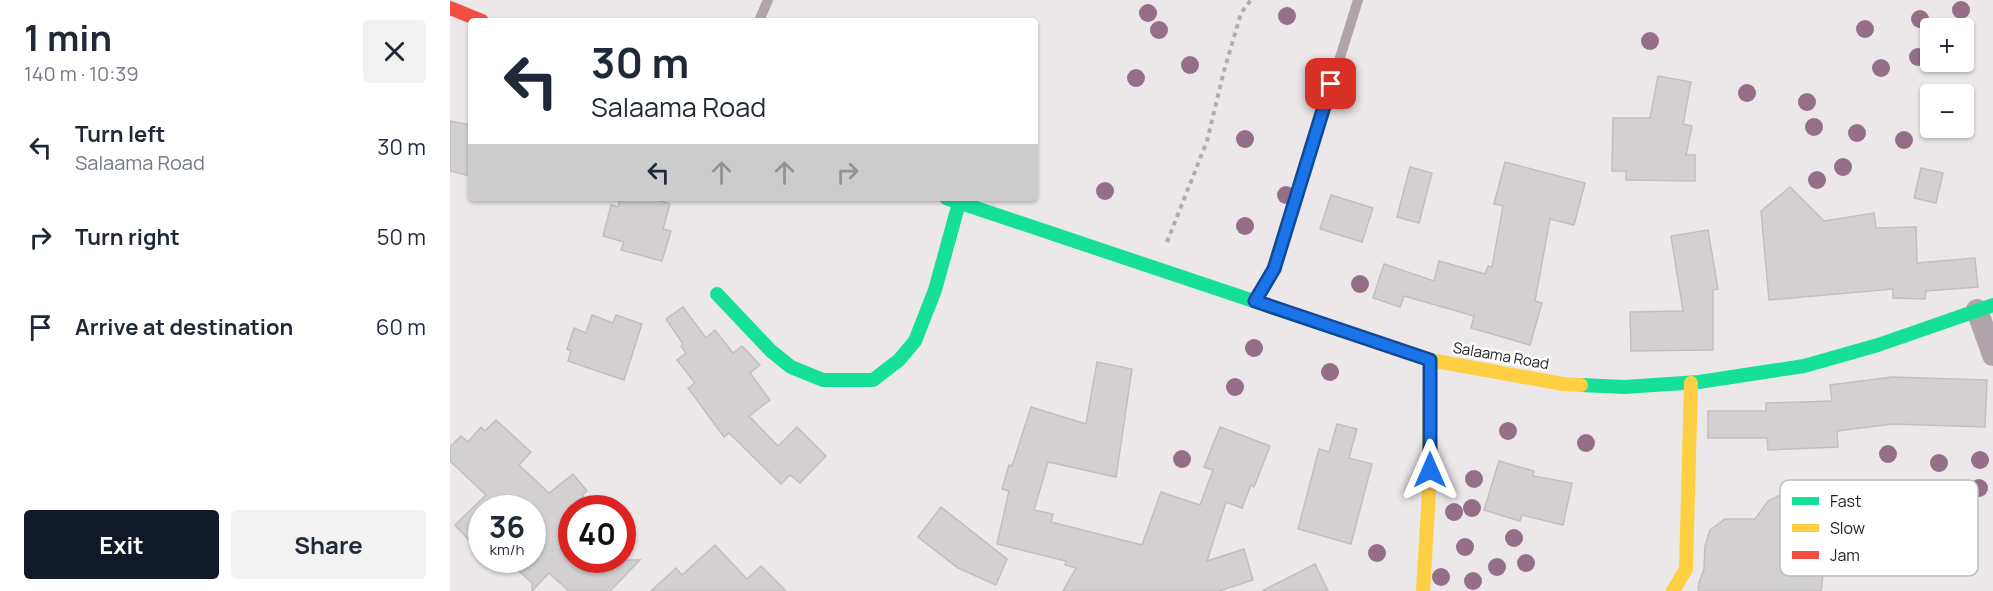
<!DOCTYPE html>
<html lang="en">
<head>
<meta charset="utf-8">
<style>
  :root { --surface:#fff; --page:#f2f2f3; --text:#1f2937; --muted:#747a83; --accent:#111827 }
  body { margin:0; font-family:Manrope,sans-serif; background:var(--page); color:var(--text); height:100vh; display:flex; flex-direction:column; font-size:22px; white-space:nowrap }
  * { box-sizing:border-box; margin:0 }
  p { font-size:20px; color:var(--muted) }
  .icon { flex:none; width:33px; height:33px; fill:none; stroke:currentColor; stroke-width:2; stroke-linecap:round; stroke-linejoin:round }
  .map { position:relative; flex:1; overflow:hidden }
  .details { display:flex; flex-direction:column; background:var(--surface); width:450px }
  .details>* { flex:none }
  .banner { position:absolute; left:18px; top:18px; width:570px; height:183px; border-radius:6px; box-shadow:0 2px 4px #0004; background:#fff; color:var(--text); overflow:hidden }
  .buttons { position:absolute; left:1470px; top:18px; display:grid; gap:12px }
  .buttons a { display:grid; place-items:center; width:54px; height:54px; border-radius:6px; background:var(--surface); box-shadow:0 2px 4px #0004; font-size:30px }
  .speed { position:absolute; left:18px; top:495px; display:flex; gap:12px; font-size:30px; font-weight:700; text-align:center }
  .speed>* { display:grid; place-content:center; width:78px; height:78px; border-radius:50%; background:var(--surface); box-shadow:0 2px 4px #0004; line-height:1 }
  .speed small { font-size:15px; font-weight:400 }
  .speed .limit { border:9px solid #d22; background:#fff; color:#111 }
  .pin { position:absolute; display:grid; place-items:center; width:51px; height:51px; color:#fff; margin:-26px; border-radius:12px; box-shadow:0 3px 9px #0006 }
  .me { position:absolute; width:66px; margin:-33px; rotate:0deg; stroke-linejoin:round; filter:drop-shadow(0 0 4px #0008) }
  .turn { display:flex; align-items:center; gap:21px; height:126px; padding:0 24px; font-size:27px }
  .turn .icon { width:78px; height:78px; stroke-width:2.5 }
  .turn b { display:block; font-size:42px; line-height:51px }
  .lanes { display:flex; align-items:center; height:57px; padding:0 24px; background:#0003; justify-content:center; gap:30px; direction:ltr }
  .lanes .off { opacity:.35 }
  .round { display:grid; place-items:center; flex:none; width:63px; height:63px; border-radius:6px; background:var(--page) }
  .overview { display:flex; align-items:center; justify-content:space-between; height:102px; padding:0 24px }
  h1 { font-size:36px; font-weight:700; line-height:45px }
  .action { display:flex; gap:12px; margin-top:auto; padding:12px 24px }
  .action a { flex:1; height:69px; border-radius:6px; background:var(--accent); color:#fff; font-size:24px; font-weight:700; line-height:69px; text-align:center }
  .action a+a { background:var(--page); color:var(--text) }
  ul { padding:0; list-style:none }
  li { display:flex; align-items:center; gap:18px; height:90px; padding:0 24px }
  li div { flex:1 }
  li b { display:block; font-size:22px }
  li em { font-style:normal }
  main { display:flex; flex:1; min-height:0 }
  .map>svg:first-child { display:block }
  .building { fill:#d3d0d1; stroke:#c2bec0; stroke-width:1.5 }
  .lines { fill:none; stroke-linecap:round; stroke-linejoin:round }
  .path { stroke:#b3abaf; stroke-width:4; stroke-dasharray:4.5 4.5; stroke-linecap:butt }
  .lane { stroke:#b0a5aa; stroke-width:10 }
  .street { stroke:#b0a5aa; stroke-width:22 }
  .fast { stroke:#16e098; stroke-width:14 }
  .slow { stroke:#ffcf43; stroke-width:14 }
  .jam { stroke:#f24e42; stroke-width:14 }
  .tree { fill:#956e88 }
  .route-casing { stroke:#114b97; stroke-width:15 }
  .route { stroke:#1a73e8; stroke-width:10 }
  .labels { text-anchor:middle; stroke-width:5; stroke-linejoin:round; paint-order:stroke }
  .street-label { font-size:15px; fill:#252223; stroke:#fff }
  .key { fill:#fff; stroke:#bebdbd; stroke-width:1.5 }
  .key-label { font-size:16px; fill:#252223 }
</style>
</head>
<body>
<main>
<section class="details">
<div class="overview"><div><h1>1 min</h1><p>140 m · 10:39</p></div><a class="round"><svg class="icon" aria-label="close" viewBox="0 0 24 24"><path d="M6 6l12 12M18 6L6 18"/></svg></a></div>
<ul>
<li><svg class="icon" aria-label="left" viewBox="0 0 24 24"><path d="M17 20v-9H6M10 6l-5 5 5 5"/></svg><div><b>Turn left</b><p>Salaama Road</p></div><em>30 m</em></li>
<li><svg class="icon" aria-label="right" viewBox="0 0 24 24"><path d="M7 20v-9h11M14 6l5 5-5 5"/></svg><div><b>Turn right</b></div><em>50 m</em></li>
<li><svg class="icon" aria-label="arrive" viewBox="0 0 24 24"><path d="M6 21V4h12l-3 4 3 4H6"/></svg><div><b>Arrive at destination</b></div><em>60 m</em></li>
</ul>
<div class="action"><a>Exit</a><a>Share</a></div>
</section>
<div class="map">
<svg width="1543" height="591" viewBox="0 0 1543 591">
  <rect width="100%" height="100%" fill="#ece8ea"/>
  <g class="building">
    <path d="M 1208,76 L 1241,82 L 1233,124 L 1242,126 L 1236,155 L 1245,155 L 1245,181 L 1176,180 L 1176,171 L 1162,171 L 1163,118 L 1200,118 Z"/>
    <path d="M 0,121 L 21,125 L 21,176 L 0,171 Z"/>
    <path d="M 1055,162 L 1135,183 L 1124,225 L 1100,219 L 1085,301 L 1092,303 L 1080,345 L 1021,328 L 1024,316 L 954,296 L 950,307 L 923,298 L 934,264 L 984,281 L 989,261 L 1035,274 L 1038,266 L 1042,267 L 1053,206 L 1044,204 Z"/>
    <path d="M 960,167 L 982,173 L 969,223 L 947,217 Z"/>
    <path d="M 1471,168 L 1493,173 L 1486,203 L 1464,198 Z"/>
    <path d="M 1340,187 L 1374,221 L 1424,213 L 1426,228 L 1466,227 L 1467,263 L 1525,258 L 1528,287 L 1476,291 L 1475,299 L 1443,298 L 1443,289 L 1319,300 L 1311,211 Z"/>
    <path d="M 881,195 L 923,208 L 912,242 L 870,229 Z"/>
    <path d="M 170,198 L 199,198 L 220,204 L 213,229 L 221,231 L 212,261 L 171,250 L 174,242 L 153,236 L 161,205 L 168,207 Z"/>
    <path d="M 1258,230 L 1268,289 L 1263,290 L 1263,350 L 1181,351 L 1180,312 L 1233,311 L 1221,236 Z"/>
    <path d="M 233,307 L 256,338 L 265,330 L 283,353 L 292,346 L 310,365 L 300,373 L 320,400 L 299,416 L 328,446 L 347,427 L 376,456 L 350,483 L 340,475 L 331,484 L 279,433 L 274,437 L 238,388 L 245,383 L 227,360 L 236,353 L 231,346 L 233,344 L 216,319 Z"/>
    <path d="M 142,315 L 163,323 L 166,315 L 192,324 L 174,380 L 118,361 L 121,351 L 117,349 L 124,328 L 136,333 Z"/>
    <path d="M 647,362 L 682,369 L 666,477 L 598,462 L 584,510 L 603,514 L 601,522 L 692,545 L 711,492 L 750,505 L 763,470 L 754,467 L 770,427 L 820,446 L 804,487 L 801,485 L 792,508 L 776,502 L 757,561 L 794,549 L 803,580 L 769,591 L 613,591 L 626,568 L 615,565 L 616,561 L 547,544 L 559,491 L 552,489 L 559,465 L 562,466 L 581,407 L 636,424 Z"/>
    <path d="M 1442,377 L 1537,380 L 1535,427 L 1443,424 L 1387,431 L 1388,447 L 1318,450 L 1317,438 L 1258,438 L 1258,411 L 1316,411 L 1316,403 L 1382,401 L 1380,385 Z"/>
    <path d="M 46,420 L 81,452 L 69,465 L 99,493 L 123,474 L 137,491 L 132,495 L 146,508 L 119,508 L 122,510 L 122,560 L 190,560 L 160,591 L 119,591 L 99,573 L 82,591 L 82,583 L 57,560 L 82,560 L 82,508 L 32,508 L 32,554 L 5,525 L 36,495 L 0,461 L 0,447 L 11,436 L 18,442 L 31,427 L 35,431 Z"/>
    <path d="M 887,424 L 907,429 L 899,458 L 922,464 L 901,544 L 848,529 L 869,449 L 879,452 Z"/>
    <path d="M 1049,461 L 1084,471 L 1083,476 L 1122,483 L 1113,525 L 1072,515 L 1070,521 L 1034,510 Z"/>
    <path d="M 1350,491 L 1374,514 L 1378,535 L 1371,591 L 1248,591 L 1249,583 L 1254,569 L 1255,546 L 1260,530 L 1275,519 L 1305,519 L 1318,501 L 1334,493 Z"/>
    <path d="M 491,507 L 557,559 L 546,585 L 508,568 L 468,537 Z"/>
    <path d="M 265,545 L 297,579 L 311,566 L 336,591 L 201,591 L 226,568 L 232,575 Z"/>
    <path d="M 865,564 L 878,591 L 812,591 Z"/>
  </g>
  <g class="lines">
    <path class="path" d="M 717,242 L 757,141 L 774,71 L 791,13 L 801,0"/>
    <g class="lane">
      <path d="M 309,21 L 318,0"/>
      <path d="M 806,300 L 824,269 L 908,0"/>
    </g>
    <path class="street" d="M 1527,310 L 1543,355"/>
    <g class="fast">
      <path d="M 496,198 L 893,331"/>
      <path d="M 267,294 L 321,351 L 341,367 L 373,380 L 423,380 L 449,360 L 465,341 L 485,290 L 509,203"/>
      <path d="M 1131,385 L 1174,387 L 1249,382 L 1354,366 L 1428,345 L 1543,305"/>
    </g>
    <g class="slow">
      <path d="M 893,331 L 980,360 L 1113,384 L 1131,385"/>
      <path d="M 973,591 L 979,492 L 980,360"/>
      <path d="M 1223,591 L 1236,569 L 1241,383"/>
    </g>
    <path class="jam" d="M 0,8 L 32,21"/>
  </g>
  <g class="tree">
    <circle cx="1511" cy="10" r="9"/>
    <circle cx="698" cy="13" r="9"/>
    <circle cx="837" cy="16" r="9"/>
    <circle cx="1470" cy="19" r="9"/>
    <circle cx="1415" cy="29" r="9"/>
    <circle cx="709" cy="30" r="9"/>
    <circle cx="1200" cy="41" r="9"/>
    <circle cx="1468" cy="57" r="9"/>
    <circle cx="740" cy="65" r="9"/>
    <circle cx="1431" cy="68" r="9"/>
    <circle cx="686" cy="78" r="9"/>
    <circle cx="1297" cy="93" r="9"/>
    <circle cx="1357" cy="102" r="9"/>
    <circle cx="1364" cy="127" r="9"/>
    <circle cx="1407" cy="133" r="9"/>
    <circle cx="795" cy="139" r="9"/>
    <circle cx="1454" cy="140" r="9"/>
    <circle cx="1393" cy="167" r="9"/>
    <circle cx="1367" cy="180" r="9"/>
    <circle cx="655" cy="191" r="9"/>
    <circle cx="836" cy="195" r="9"/>
    <circle cx="795" cy="226" r="9"/>
    <circle cx="910" cy="284" r="9"/>
    <circle cx="804" cy="348" r="9"/>
    <circle cx="880" cy="372" r="9"/>
    <circle cx="785" cy="387" r="9"/>
    <circle cx="1058" cy="431" r="9"/>
    <circle cx="1136" cy="443" r="9"/>
    <circle cx="1438" cy="454" r="9"/>
    <circle cx="732" cy="459" r="9"/>
    <circle cx="1530" cy="460" r="9"/>
    <circle cx="1489" cy="463" r="9"/>
    <circle cx="1024" cy="479" r="9"/>
    <circle cx="1529" cy="488" r="9"/>
    <circle cx="1022" cy="508" r="9"/>
    <circle cx="1004" cy="512" r="9"/>
    <circle cx="1064" cy="538" r="9"/>
    <circle cx="1015" cy="547" r="9"/>
    <circle cx="927" cy="553" r="9"/>
    <circle cx="1076" cy="563" r="9"/>
    <circle cx="1047" cy="567" r="9"/>
    <circle cx="991" cy="577" r="9"/>
    <circle cx="1023" cy="581" r="9"/>
  </g>
  <g class="lines">
    <g class="route-casing">
      <path id="route" d="M 881,84 L 824,269 L 805,301 L 980,360 L 980,470"/>
    </g>
    <use href="#route" class="route"/>
  </g>
  <g class="labels">
    <g class="street-label">
      <text transform="translate(1051 356) rotate(10)" y="5">Salaama Road</text>
    </g>
  </g>
  <rect x="1330" y="480" width="198" height="96" rx="9" class="key"/>
  <rect x="1342" y="497" width="27" height="8" fill="#16e098"/>
  <rect x="1342" y="524" width="27" height="8" fill="#ffcf43"/>
  <rect x="1342" y="551" width="27" height="8" fill="#f24e42"/>
  <g class="key-label">
    <text x="1380" y="507">Fast</text>
    <text x="1380" y="534">Slow</text>
    <text x="1380" y="561">Jam</text>
  </g>
</svg>
<div class="buttons">
<a>+</a>
<a>−</a>
</div>
<div class="speed"><div>36<small>km/h</small></div><div class="limit">40</div></div>
<div class="pin" style="left:881px;top:84px;background:#d93025"><svg class="icon" aria-label="arrive" viewBox="0 0 24 24"><path d="M6 21V4h12l-3 4 3 4H6"/></svg></div>
<svg class="me" style="left:980px;top:470px" viewBox="-20 -20 40 40"><path d="M0-17L14 15 0 8-14 15z" fill="#1a73e8" stroke="#fff" stroke-width="4"/></svg>
<div class="banner">
<div class="turn"><svg class="icon" aria-label="left" viewBox="0 0 24 24"><path d="M17 20v-9H6M10 6l-5 5 5 5"/></svg><div><b>30 m</b>Salaama Road</div></div>
<div class="lanes"><svg class="icon" aria-label="left" viewBox="0 0 24 24"><path d="M17 20v-9H6M10 6l-5 5 5 5"/></svg><svg class="icon off" aria-label="ahead" viewBox="0 0 24 24"><path d="M12 20V5M6 11l6-6 6 6"/></svg><svg class="icon off" aria-label="ahead" viewBox="0 0 24 24"><path d="M12 20V5M6 11l6-6 6 6"/></svg><svg class="icon off" aria-label="right" viewBox="0 0 24 24"><path d="M7 20v-9h11M14 6l5 5-5 5"/></svg></div>
</div>
</div>
</main>
</body>
</html>
